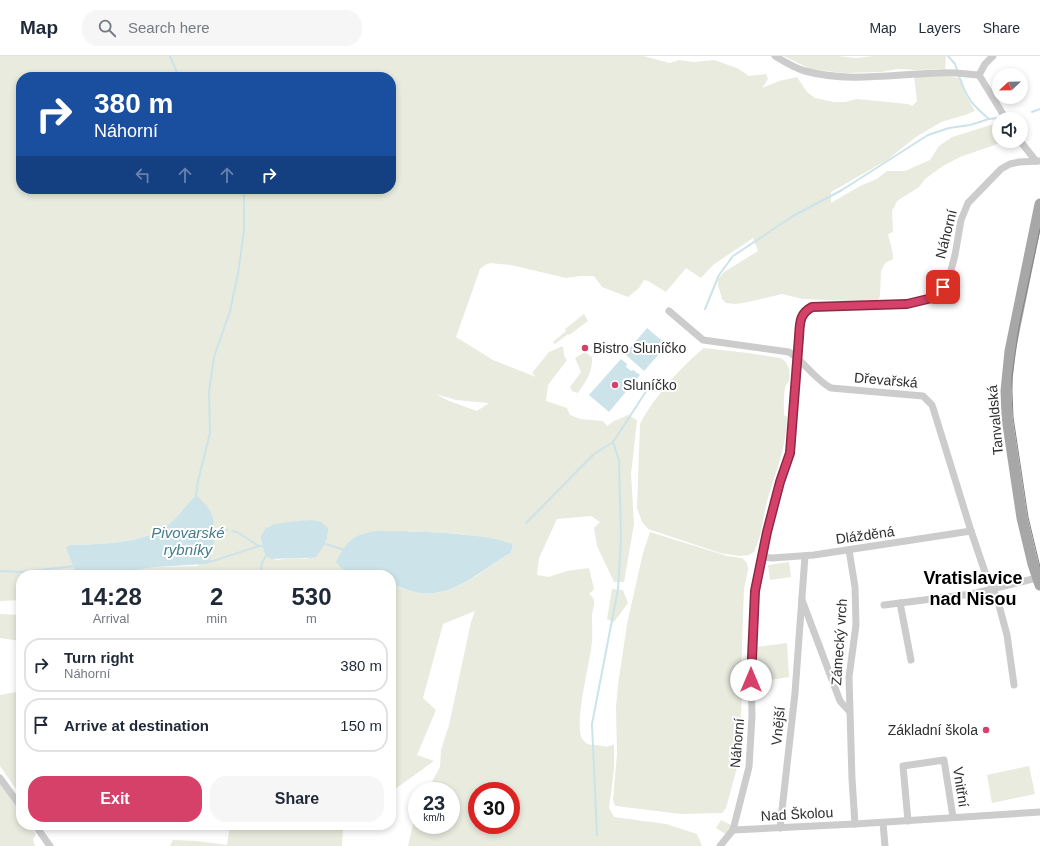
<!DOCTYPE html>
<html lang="en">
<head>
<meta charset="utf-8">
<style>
  :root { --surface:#fff; --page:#f6f6f7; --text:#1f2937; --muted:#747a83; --line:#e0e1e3; --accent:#d64169 }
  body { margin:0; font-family:Helvetica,sans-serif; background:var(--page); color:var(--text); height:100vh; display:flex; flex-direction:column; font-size:15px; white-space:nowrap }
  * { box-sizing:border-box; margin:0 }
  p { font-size:13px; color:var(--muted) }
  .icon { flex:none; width:22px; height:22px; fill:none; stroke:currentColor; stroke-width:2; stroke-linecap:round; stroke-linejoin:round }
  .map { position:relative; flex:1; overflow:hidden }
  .sheet { position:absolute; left:16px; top:514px; width:380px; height:260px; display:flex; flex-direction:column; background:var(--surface); border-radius:16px; box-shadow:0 2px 6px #0003 }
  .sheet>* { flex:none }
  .banner { position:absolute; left:16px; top:16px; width:380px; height:122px; border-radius:16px; box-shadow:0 2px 6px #0003; background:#1a4fa0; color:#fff; overflow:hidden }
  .needle { width:26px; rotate:248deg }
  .fabs { position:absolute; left:992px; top:12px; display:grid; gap:8px }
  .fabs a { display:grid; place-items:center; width:36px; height:36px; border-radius:50%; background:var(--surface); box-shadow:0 2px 6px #0003; font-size:20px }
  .speed { position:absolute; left:408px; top:726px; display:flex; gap:8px; font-size:20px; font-weight:700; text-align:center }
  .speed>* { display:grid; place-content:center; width:52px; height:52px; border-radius:50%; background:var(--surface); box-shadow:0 2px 6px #0003; line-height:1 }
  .speed small { font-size:10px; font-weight:400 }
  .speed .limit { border:6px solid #d22; background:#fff; color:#111 }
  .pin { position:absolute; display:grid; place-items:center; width:34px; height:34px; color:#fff; margin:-17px; border-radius:8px; box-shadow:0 2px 6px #0006 }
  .me { position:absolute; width:44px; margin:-22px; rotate:0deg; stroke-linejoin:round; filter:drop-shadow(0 0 3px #0008) }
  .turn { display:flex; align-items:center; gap:14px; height:84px; padding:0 12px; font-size:18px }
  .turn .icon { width:52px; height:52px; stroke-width:2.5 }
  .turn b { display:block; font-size:28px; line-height:34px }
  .lanes { display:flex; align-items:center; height:38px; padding:0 12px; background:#0003; justify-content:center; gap:20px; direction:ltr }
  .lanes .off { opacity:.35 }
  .eta { display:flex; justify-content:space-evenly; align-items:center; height:68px; text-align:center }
  .eta b { font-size:24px; font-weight:600; line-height:28px }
  .cta { display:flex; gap:8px; margin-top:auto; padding:8px 12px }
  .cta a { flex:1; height:46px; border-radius:16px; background:var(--accent); color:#fff; font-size:16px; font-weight:600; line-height:46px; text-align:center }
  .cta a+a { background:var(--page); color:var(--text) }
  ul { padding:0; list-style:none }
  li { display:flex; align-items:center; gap:12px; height:54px; margin:0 8px 6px; padding:0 4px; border:2px solid var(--line); border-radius:16px }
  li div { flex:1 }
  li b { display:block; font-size:15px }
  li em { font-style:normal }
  header { display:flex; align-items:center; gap:24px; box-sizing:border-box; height:56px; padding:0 20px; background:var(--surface); border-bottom:1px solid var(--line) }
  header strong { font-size:19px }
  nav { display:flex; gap:22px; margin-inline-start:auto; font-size:14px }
  .search { width:280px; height:36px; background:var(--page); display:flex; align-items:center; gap:10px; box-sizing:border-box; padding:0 14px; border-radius:16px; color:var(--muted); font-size:15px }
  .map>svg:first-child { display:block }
  .green { fill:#e8ebde; fill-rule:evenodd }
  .water { fill:#cce3e9 }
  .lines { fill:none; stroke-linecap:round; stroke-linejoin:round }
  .stream { stroke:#cce3e9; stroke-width:2 }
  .street { stroke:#ccc; stroke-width:7 }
  .primary { stroke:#a7a7a7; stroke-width:11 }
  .tram { stroke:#848484; stroke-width:1 }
  .route-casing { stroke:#8b2a44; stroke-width:10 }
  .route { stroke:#d64169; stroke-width:7 }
  .poi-dot { fill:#d64169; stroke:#fff; stroke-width:1.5 }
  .labels { text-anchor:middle; stroke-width:4; stroke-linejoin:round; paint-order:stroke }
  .street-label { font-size:14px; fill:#2f2f2f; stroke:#fff }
  .poi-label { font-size:14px; fill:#2f2f2f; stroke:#fff; text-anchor:start }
  .water-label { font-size:15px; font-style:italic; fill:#447c8a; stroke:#fff }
  .district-label { font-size:18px; font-weight:bold; fill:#000; stroke:#fff }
</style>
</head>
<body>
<header>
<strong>Map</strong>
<div class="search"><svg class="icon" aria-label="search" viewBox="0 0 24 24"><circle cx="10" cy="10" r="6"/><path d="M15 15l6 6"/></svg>Search here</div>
<nav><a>Map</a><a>Layers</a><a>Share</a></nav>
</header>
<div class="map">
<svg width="1040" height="790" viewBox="0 0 1040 790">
  <rect width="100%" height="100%" fill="#fff"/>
  <g class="green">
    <path d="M 0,0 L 643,0 L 670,7 L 679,4 L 694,6 L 714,4 L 737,12 L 749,20 L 766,18 L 768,23 L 762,32 L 779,25 L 797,21 L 807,36 L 815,42 L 834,46 L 845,46 L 857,43 L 908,48 L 912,50 L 917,45 L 914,21 L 947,20 L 959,22 L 962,25 L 966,40 L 975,55 L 965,59 L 941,66 L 916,81 L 887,104 L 831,136 L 831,147 L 860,130 L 877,123 L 887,115 L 905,115 L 930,104 L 939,90 L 952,81 L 997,67 L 999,71 L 999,85 L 1003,86 L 960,101 L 943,110 L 925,123 L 919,131 L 897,145 L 892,155 L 893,176 L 888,178 C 890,187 893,194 893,203 L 885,207 L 881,215 L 880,240 L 879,243 L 873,246 L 803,243 L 782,238 L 753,245 L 736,248 L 726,247 L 722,243 L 718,229 L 718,223 L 724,216 L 758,195 L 753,182 L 713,209 L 701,222 L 686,212 L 666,236 L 648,225 L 644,224 L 639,232 L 628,241 L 602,231 L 594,220 L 580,220 L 566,222 L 511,209 L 490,207 L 485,209 L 480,213 L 456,281 L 493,304 L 536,321 L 532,317 L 549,296 L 563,290 L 564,300 L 567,304 L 548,329 L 546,345 L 567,352 L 570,359 L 580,363 L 603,365 L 607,370 L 614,365 L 628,359 L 637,364 L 631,418 L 634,468 L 624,526 L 614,526 L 597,490 L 594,472 L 600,466 L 591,460 L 557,463 L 539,502 L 537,519 L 549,521 L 567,515 L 589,512 L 594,533 L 589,538 C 598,545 593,549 592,559 C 592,570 593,582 591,593 C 589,611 573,671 583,684 C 587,689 591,689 597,689 C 603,690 608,692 614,688 L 614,714 L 609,752 L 614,761 L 666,768 L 697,778 L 702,790 L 408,790 L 414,764 L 417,756 L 417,769 L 451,769 L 451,735 L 427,735 L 440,711 L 441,694 L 449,669 L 471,566 L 475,555 L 443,568 L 423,642 L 436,654 L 417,699 L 434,705 L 391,736 L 391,528 C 400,531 411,536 420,537 C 455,542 483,513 511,497 L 513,489 L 501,484 L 462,478 L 408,475 L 344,515 L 360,519 L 109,519 L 155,511 L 197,510 L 213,498 L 214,467 L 196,439 C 187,448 179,460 169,468 C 144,488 101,488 71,489 L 75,519 L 21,519 L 21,544 L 0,545 ZM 21,21 L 391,21 L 391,133 L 21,133 ZM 436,338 L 456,344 L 489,347 L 477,355 L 449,345 ZM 269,470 L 328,478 L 324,487 L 307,503 L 290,502 L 277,504 L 266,499 L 262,490 L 263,475 ZM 477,735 L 511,735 L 511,769 L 477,769 Z"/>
    <path d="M 784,0 L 837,0 L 856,2 L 874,0 L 946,0 L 945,13 L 917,14 L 897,13 L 881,16 L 844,17 L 810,13 Z"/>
    <path d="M 584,258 L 588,265 L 569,279 L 568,278 L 555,288 L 553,286 L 566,275 L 565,273 Z"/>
    <path d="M 704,292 L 748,297 L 780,302 C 788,305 791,315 789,324 C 789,326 787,327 786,329 C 783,338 784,350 784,359 L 787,361 C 787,390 775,418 767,445 C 763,462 762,479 754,496 L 749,499 L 739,500 L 720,497 L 648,473 L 642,466 L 637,452 L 640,368 C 652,344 682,309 704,292 Z"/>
    <path d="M 585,296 L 592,301 C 593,316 586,325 578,337 L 572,335 L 570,331 L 581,316 L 575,302 Z"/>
    <path d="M 650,476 L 727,500 L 742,502 L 747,507 L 748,514 L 744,533 L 741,617 L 742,638 L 741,658 L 742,682 L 740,701 L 726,752 L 722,757 L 681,758 L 616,750 L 614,748 L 613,744 L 617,698 L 616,651 L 618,629 L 627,568 L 643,497 Z"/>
    <path d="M 789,506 L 791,521 L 770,524 L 768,509 Z"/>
    <path d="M 612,533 L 623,534 L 628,547 L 614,566 L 607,563 Z"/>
    <path d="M 0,558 L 21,559 L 21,585 L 0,582 Z"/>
    <path d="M 787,587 L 789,621 L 757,626 L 757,591 Z"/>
    <path d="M 21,635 L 21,733 L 16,733 L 0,710 L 0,639 Z"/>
    <path d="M 1029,710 L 1035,738 L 992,747 L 987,719 Z"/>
    <path d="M 0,723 L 21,758 L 21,769 L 29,769 L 36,778 L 33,784 L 35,790 L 0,790 Z"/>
    <path d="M 721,764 L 733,770 L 727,779 L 716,772 Z"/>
    <path d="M 230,769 L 347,769 L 343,772 L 342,790 L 170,790 L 173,784 L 197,785 L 227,789 Z"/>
  </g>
  <g class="water">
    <path d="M 647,272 L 667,289 L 644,315 L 625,298 Z"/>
    <path d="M 621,303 L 627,308 L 626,311 L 631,315 L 633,314 L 640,319 L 609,356 L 589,339 Z"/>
    <path d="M 196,439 C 202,445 209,451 212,459 C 216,469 215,501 207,508 L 155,511 L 109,519 L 75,519 L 74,512 L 66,491 L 71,489 C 101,488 145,488 169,468 C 179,460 187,448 196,439 Z"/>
    <path d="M 312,464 L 321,466 L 328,472 C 329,482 322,493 316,501 C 307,503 299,502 291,502 C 268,503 265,507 261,481 C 262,478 263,475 265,473 C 272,466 302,465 312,464 Z"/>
    <path d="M 378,475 C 411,475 444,476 477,480 C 490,482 502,483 513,489 L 511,497 C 483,512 455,542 420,537 C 411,536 401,531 391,528 L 391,519 C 373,519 347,523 336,506 C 347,485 353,478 378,475 Z"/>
  </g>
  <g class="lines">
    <g class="stream">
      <path d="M 170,0 L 179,21"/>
      <path d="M 948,0 L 955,8 L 957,14"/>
      <path d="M 959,20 C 967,42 971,48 989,63"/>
      <path d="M 1032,56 L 1040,53"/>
      <path d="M 705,253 L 719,219 L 733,200 L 793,160 L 842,134 L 928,79 L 949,72 L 970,69 L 989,63 L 998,62"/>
      <path d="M 196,440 L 198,425 L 210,377 L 209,336 L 214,301 L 230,255 L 238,218 L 244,175 L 244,133"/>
      <path d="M 526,467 L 594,398 L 613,386 L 649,331"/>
      <path d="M 212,475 L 227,474"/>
      <path d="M 232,475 L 237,476 L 259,490 L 264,490"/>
      <path d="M 322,487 L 345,494"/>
      <path d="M 208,505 L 210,506 L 259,490"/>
      <path d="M 0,515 L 24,516 L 74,510"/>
      <path d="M 260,519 L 262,507 L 267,498"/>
      <path d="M 597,779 L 592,668 L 618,533 L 621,483 L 619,404 L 613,386"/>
    </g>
    <g class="street">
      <path d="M 775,0 C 785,6 794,12 805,15 C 849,27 894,18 939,17 C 953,16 966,18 979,19"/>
      <path d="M 979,19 L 1006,63"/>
      <path d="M 979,19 L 985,8 L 993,0"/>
      <path d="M 1020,85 L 1036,105"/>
      <path d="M 669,255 L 703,284 L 789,296 C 805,306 815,324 831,332 L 923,340 L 932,349 L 934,355 L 971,475 L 985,516 L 997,542 L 1007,579 L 1014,629"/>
      <path d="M 849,494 L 855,531 L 856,569 L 849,621 L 852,723 L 855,768"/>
      <path d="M 762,501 L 772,502 L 814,499 L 971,475"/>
      <path d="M 802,544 L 840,645 L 849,655"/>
      <path d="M 900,547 L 911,604"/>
      <path d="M 884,549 L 972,538 L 1037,522"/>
      <path d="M 0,722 L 21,751"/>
      <path d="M 908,765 L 903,710 L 944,704 L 953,761"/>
      <path d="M 883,767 L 885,790"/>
      <path d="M 35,769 L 50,790"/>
      <path d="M 780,772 L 795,637 L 805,500"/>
      <path d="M 733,774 L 855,768 L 1040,756"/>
      <path d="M 720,790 L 733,774 L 749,711 L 752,660 L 751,610 L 755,535 L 767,475 L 780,426 L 790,397 L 801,262 L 804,255 L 812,251 L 907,248 L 932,242 L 943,231 L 950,218 L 955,199 L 961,164 L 968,147 L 1001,113 L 1010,108 L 1019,106 L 1040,105"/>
    </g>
    <path class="primary" d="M 1040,148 L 1010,295 L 1006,335 L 1007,362 L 1022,462 L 1033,508 L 1040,529"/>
    <path class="tram" d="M 1040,173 L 1019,271 L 1012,320 L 1012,335 L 1013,361 L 1028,461 L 1040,511"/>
  </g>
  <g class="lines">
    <g class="route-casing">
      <path id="route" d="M 751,624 L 755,535 L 767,476 L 780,426 L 790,397 L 799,281 C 800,267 799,258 812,251 L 907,248 L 932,242 L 943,231"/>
    </g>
    <use href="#route" class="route"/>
  </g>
  <g class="poi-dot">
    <circle cx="585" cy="292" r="4"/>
    <circle cx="615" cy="329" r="4"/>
    <circle cx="986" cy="674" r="4"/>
  </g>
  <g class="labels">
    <g class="street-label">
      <text transform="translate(946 178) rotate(-76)" y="5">Náhorní</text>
      <text transform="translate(886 324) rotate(5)" y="5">Dřevařská</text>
      <text transform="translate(995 364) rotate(-95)" y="5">Tanvaldská</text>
      <text transform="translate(865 479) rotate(-8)" y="5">Dlážděná</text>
      <text transform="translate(839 586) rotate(-86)" y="5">Zámecký vrch</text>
      <text transform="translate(778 670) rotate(-84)" y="5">Vnější</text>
      <text transform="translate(737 687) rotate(-85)" y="5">Náhorní</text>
      <text transform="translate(961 731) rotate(81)" y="5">Vnitřní</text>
      <text transform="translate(797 758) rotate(-3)" y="5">Nad Školou</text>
    </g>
    <g class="poi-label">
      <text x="593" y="297">Bistro Sluníčko</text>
      <text x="623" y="334">Sluníčko</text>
      <text x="978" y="679" text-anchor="end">Základní škola</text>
    </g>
    <g class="water-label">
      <text x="188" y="482">Pivovarské<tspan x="188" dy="17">rybníky</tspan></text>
    </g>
    <g class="district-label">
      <text x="973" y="528">Vratislavice<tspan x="973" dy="21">nad Nisou</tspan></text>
    </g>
  </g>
</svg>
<div class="fabs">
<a><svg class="needle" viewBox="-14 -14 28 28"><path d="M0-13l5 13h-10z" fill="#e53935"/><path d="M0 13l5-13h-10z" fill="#747a83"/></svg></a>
<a><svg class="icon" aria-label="sound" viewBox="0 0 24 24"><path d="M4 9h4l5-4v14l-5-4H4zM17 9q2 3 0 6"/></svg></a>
</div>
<div class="speed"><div>23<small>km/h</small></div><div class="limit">30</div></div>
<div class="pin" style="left:943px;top:231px;background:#d93025"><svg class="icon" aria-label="arrive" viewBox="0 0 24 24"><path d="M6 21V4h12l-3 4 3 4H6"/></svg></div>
<svg class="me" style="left:751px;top:624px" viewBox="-20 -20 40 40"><circle r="19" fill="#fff"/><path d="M0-13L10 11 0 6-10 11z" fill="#d64169"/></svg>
<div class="banner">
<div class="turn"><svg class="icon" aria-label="right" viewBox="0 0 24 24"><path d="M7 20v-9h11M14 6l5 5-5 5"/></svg><div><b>380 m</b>Náhorní</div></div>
<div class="lanes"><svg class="icon off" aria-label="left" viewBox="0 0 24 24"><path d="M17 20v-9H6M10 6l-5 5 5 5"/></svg><svg class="icon off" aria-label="ahead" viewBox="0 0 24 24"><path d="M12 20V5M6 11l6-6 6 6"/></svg><svg class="icon off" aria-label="ahead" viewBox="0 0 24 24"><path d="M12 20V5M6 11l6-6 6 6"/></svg><svg class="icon" aria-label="right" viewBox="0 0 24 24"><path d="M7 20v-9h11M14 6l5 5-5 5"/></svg></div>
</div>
<section class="sheet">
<div class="eta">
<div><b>14:28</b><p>Arrival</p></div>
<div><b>2</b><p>min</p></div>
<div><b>530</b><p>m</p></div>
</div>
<ul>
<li><svg class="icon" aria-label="right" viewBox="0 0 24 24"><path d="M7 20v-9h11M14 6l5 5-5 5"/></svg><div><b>Turn right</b><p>Náhorní</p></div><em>380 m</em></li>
<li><svg class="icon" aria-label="arrive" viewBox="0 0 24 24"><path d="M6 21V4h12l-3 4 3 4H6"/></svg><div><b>Arrive at destination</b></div><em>150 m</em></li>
</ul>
<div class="cta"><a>Exit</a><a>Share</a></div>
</section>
</div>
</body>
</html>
